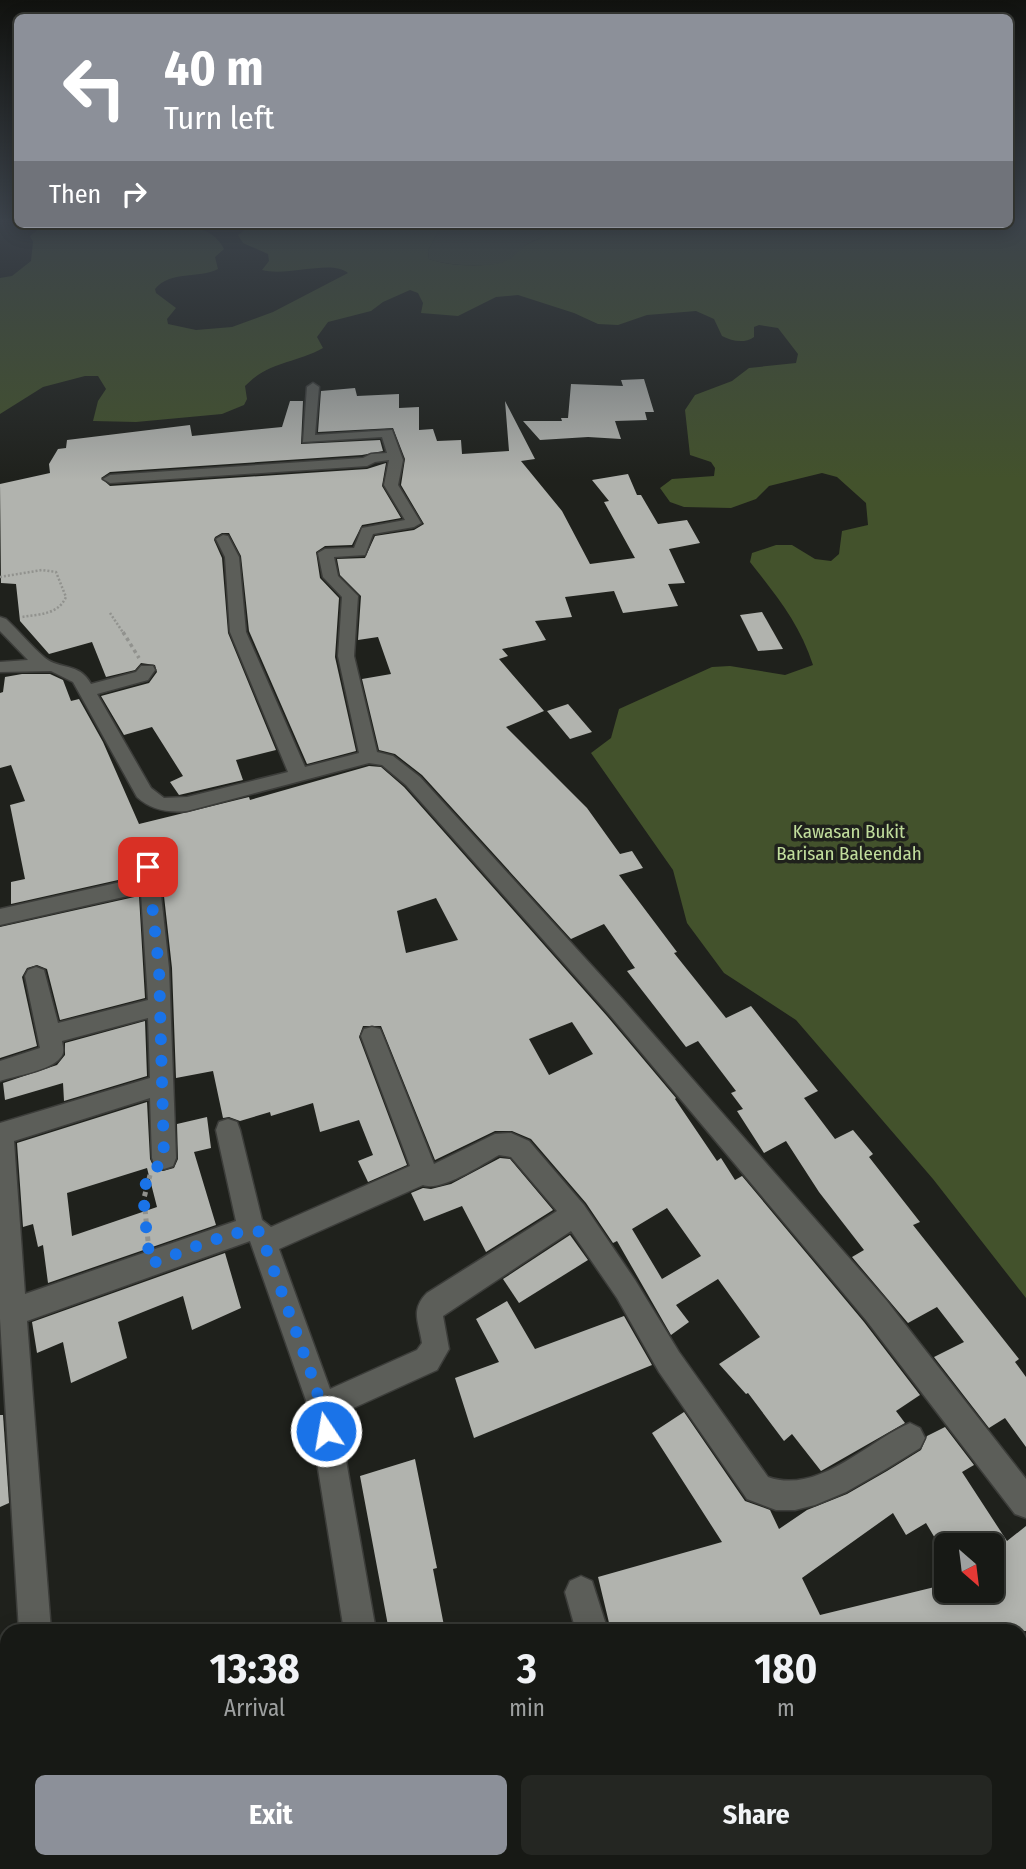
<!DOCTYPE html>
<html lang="en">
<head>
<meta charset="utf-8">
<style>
  :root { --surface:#171915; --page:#242622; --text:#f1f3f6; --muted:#9ea0a0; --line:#363834; --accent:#8c9099 }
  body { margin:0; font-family:"Fira Sans Condensed",sans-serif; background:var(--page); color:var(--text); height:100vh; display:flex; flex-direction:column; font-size:26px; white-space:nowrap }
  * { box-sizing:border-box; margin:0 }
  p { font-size:23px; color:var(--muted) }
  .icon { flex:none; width:38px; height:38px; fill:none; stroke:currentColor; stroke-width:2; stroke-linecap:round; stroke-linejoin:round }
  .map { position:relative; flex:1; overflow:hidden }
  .drawer { position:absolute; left:0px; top:1624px; width:1027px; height:245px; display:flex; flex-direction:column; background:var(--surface); border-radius:21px 21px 0 0; box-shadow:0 4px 18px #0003,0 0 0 2px var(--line) }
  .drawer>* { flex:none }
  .guide { position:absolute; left:14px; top:14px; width:999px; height:214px; border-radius:10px; box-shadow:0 4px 18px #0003,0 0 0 2px var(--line); background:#8c9099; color:#fff; overflow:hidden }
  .needle { width:46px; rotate:152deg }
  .tools { position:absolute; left:934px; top:1533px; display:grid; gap:14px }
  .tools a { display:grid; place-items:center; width:70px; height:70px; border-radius:10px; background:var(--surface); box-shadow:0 4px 18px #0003,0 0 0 2px var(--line); font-size:35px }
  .pin { position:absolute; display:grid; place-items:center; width:60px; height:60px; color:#fff; margin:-30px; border-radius:14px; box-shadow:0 4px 10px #0006 }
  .me { position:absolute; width:77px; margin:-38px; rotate:348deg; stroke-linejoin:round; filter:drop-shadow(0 0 5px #0008) }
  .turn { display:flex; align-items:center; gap:24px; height:147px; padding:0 35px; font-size:32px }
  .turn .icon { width:91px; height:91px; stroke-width:2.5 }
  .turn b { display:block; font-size:49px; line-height:60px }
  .then { display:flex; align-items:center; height:66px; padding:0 35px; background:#0003; gap:14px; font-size:26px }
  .eta { display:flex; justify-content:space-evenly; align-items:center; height:119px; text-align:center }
  .eta b { font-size:42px; font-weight:700; line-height:49px }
  .primary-button { display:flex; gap:14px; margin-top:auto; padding:14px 35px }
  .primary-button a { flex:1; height:80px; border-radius:10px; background:var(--accent); color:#fff; font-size:28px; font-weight:700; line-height:80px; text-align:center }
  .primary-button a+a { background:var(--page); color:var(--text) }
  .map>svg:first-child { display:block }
  .green { fill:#414d30 }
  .forest { fill:#43522c }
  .building { fill:#b1b3ae; fill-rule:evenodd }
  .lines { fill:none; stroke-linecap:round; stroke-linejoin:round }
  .street-casing { stroke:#3c3d3a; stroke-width:3 }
  .path-far2 { stroke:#91928e; stroke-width:2.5; stroke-dasharray:2 2; stroke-linecap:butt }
  .path-far1 { stroke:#91928e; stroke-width:3.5; stroke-dasharray:3.5 3.5; stroke-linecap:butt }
  .path { stroke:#91928e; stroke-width:5; stroke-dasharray:4.5 4.5; stroke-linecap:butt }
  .street { fill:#5c5e59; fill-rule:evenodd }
  .route { stroke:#1a73e8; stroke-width:12; stroke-dasharray:0 21.6 }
  .labels { text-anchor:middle; stroke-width:7; stroke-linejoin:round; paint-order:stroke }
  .park-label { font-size:19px; fill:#c1dd9c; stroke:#1f211c }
</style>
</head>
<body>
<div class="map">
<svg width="1026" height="1869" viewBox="0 0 1026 1869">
  <rect width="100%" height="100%" fill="#1f211c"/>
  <path class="green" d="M 442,224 L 557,224 C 550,238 538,237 526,245 C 521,249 516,256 510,260 C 492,269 447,266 429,259 L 428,251 Z"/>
  <path class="forest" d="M 1010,219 L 1026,219 L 1026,1298 L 933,1179 L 796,1020 L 724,973 L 687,923 L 673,870 L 591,753 L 611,738 L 619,709 L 712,667 L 730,666 L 785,675 L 813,665 C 800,624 776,595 750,562 L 752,553 L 776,545 L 792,545 L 815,559 L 831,561 L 839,554 L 842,531 L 868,525 L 866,503 L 837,477 L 822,473 L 769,486 L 756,499 L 731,508 L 684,507 L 670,502 L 660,488 L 672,479 L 714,476 L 715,468 L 711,462 L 690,455 L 685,410 L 695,395 L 732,381 L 749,368 L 796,363 L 798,354 L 778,328 L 759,325 L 754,327 L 754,337 C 744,344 732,341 722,336 L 714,319 L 696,311 L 684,312 L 647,315 L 618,325 L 598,324 L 574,313 L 518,295 L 496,297 L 458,316 L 421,313 L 423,303 L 418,293 L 410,290 L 383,302 L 371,311 L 328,322 L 317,337 L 323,348 C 294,364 269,361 245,386 L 247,399 L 244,405 L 222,414 L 136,422 L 93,421 L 98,401 L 106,389 L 98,376 L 85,376 L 43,387 L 0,414 L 0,278 L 12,276 L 31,261 L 33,242 L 30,236 L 45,224 L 117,224 L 117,226 C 122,228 129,230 134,230 C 139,230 145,227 150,226 C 175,223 212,223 224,249 L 215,257 L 218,269 C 198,279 171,270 155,289 L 156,293 L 176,308 L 167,319 L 168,324 L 196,330 L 232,327 L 273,312 L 348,273 C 332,259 288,277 262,270 L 269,261 L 268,254 L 243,243 L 238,235 L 252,224 L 442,224 L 428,251 L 429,259 C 446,266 494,269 510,259 C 516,256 519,249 526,245 C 538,238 550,237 557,224 L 1010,224 Z"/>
  <g class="building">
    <path d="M 644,379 L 654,412 L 645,412 L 647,420 L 615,421 L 621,439 L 588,437 L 540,440 L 523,421 L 562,421 L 561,418 L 568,418 L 571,384 L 623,386 L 621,380 Z"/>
    <path d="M 355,388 L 357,396 L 399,394 L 399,408 L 419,407 L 419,430 L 433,429 L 437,441 L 461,440 L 462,454 L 509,451 L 505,401 L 535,459 L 521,461 L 562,511 L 590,564 L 635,558 L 604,502 L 609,501 L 592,480 L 628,474 L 637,495 L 641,495 L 658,524 L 687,520 L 700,543 L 669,549 L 685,583 L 668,584 L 678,606 L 623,613 L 614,591 L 565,597 L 572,617 L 535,621 L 546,640 L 502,649 L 508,656 L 499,659 L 544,711 L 506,727 L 587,808 L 620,854 L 632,851 L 643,868 L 619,875 L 677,952 L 674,953 L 726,1018 L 751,1006 L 818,1091 L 804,1098 L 835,1139 L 853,1130 L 873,1154 L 869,1157 L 920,1222 L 913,1225 L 1019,1359 L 1015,1362 L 1026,1377 L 1026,1447 L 1005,1418 L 989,1428 L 934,1357 L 964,1342 L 937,1307 L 908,1323 L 852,1257 L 864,1250 L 819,1192 L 786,1141 L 764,1153 L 737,1111 L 743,1109 L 731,1093 L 736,1091 L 698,1041 L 686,1047 L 627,971 L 635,968 L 604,924 L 571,939 L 422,775 L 395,754 L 379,750 L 362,679 L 391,674 L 378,637 L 358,640 L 361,596 L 340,575 L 337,559 L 365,558 L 375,536 L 414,530 L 424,524 L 401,485 L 405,459 L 393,428 L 318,432 L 321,391 Z"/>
    <path d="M 290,401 L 303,401 L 301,444 L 380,440 L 383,451 L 362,455 L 110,472 L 101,478 L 110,486 L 367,469 L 386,463 L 382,486 L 401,518 L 362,525 L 352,545 L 325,546 L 316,552 L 320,578 L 339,598 L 335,657 L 356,751 L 307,764 L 249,631 L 241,556 L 229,533 L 222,533 L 215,537 L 214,540 L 222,558 L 228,633 L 276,750 L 236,760 L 243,780 L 179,795 L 170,782 L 183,776 L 152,727 L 124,735 L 101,696 L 149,683 L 157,672 L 155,665 L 141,663 L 135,670 L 106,677 L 92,642 L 49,654 L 20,621 L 16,584 L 1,583 L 0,484 L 50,473 L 49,464 L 58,449 L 66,448 L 67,440 L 190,425 L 192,436 L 282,427 Z"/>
    <path d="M 762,612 L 783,649 L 758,651 L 740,615 Z"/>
    <path d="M 22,674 L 50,674 L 63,680 L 71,701 L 79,699 L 103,742 L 139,824 L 249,797 L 250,800 L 369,766 L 381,767 L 404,787 L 607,1016 L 676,1098 L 675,1099 L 717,1161 L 721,1158 L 735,1180 L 742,1176 L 864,1322 L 920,1395 L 896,1411 L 905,1423 L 821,1471 L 792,1434 L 784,1441 L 748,1393 L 746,1394 L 719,1364 L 760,1337 L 718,1279 L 676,1305 L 689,1322 L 671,1335 L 617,1241 L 613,1243 L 586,1203 L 531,1139 L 512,1131 L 495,1131 L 435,1160 L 381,1026 L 363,1026 L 359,1037 L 407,1165 L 368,1182 L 358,1161 L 373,1155 L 359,1120 L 320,1132 L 313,1103 L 271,1116 L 270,1112 L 240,1121 L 229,1117 L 223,1118 L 213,1071 L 176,1078 L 172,968 L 163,887 L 165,882 L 157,849 L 148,845 L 138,849 L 134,855 L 136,876 L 11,904 L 11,882 L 25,879 L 10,805 L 25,801 L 11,765 L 0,768 L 0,693 L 3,692 L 5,677 ZM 436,898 L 458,940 L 406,953 L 397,911 ZM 572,1022 L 593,1054 L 549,1075 L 529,1039 ZM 667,1208 L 701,1256 L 662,1279 L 632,1229 Z"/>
    <path d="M 568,704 L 592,732 L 570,739 L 547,711 Z"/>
    <path d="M 139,896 L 145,998 L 60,1020 L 47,969 L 37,965 L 27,968 L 22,977 L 37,1046 L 0,1058 L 0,927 Z"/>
    <path d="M 145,1021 L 147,1076 L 64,1101 L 63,1083 L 5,1100 L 3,1083 L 57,1065 L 65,1055 L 65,1043 Z"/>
    <path d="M 147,1102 L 150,1159 L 154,1168 L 163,1171 L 174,1168 L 178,1159 L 177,1124 L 207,1117 L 211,1148 L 194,1152 L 216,1225 L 48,1283 L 43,1245 L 38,1247 L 33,1224 L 23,1227 L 17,1143 ZM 147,1168 L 157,1207 L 72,1236 L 67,1193 Z"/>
    <path d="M 500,1158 L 510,1159 L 553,1210 L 486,1252 L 462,1206 L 424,1221 L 411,1193 L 423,1188 L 431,1189 L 451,1184 Z"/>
    <path d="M 570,1235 L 588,1260 L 519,1303 L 503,1279 Z"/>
    <path d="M 225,1253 L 241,1308 L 192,1330 L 183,1296 L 118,1322 L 127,1358 L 71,1383 L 63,1342 L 37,1353 L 32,1322 Z"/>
    <path d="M 507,1301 L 535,1349 L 624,1316 L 652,1365 L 474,1438 L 455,1378 L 499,1362 L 476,1319 Z"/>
    <path d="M 684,1412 L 745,1501 L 770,1510 L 779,1529 L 807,1510 L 847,1494 L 887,1471 L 921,1450 L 927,1436 L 945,1427 L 974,1465 L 962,1472 L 1007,1541 L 1026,1526 L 1026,1631 L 611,1631 L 598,1577 L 722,1542 L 652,1433 ZM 893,1513 L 906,1535 L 926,1523 L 939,1545 L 992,1545 L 992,1591 L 947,1591 L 947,1584 L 820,1615 L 802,1578 Z"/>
    <path d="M 0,1415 L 3,1415 L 9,1503 L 0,1507 Z"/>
    <path d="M 415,1459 L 437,1568 L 433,1569 L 445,1631 L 389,1631 L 360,1476 Z"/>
  </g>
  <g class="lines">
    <g class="street-casing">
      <g id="street">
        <path d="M 313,383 L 319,387 L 315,435 L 392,430 L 403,460 L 398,485 L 421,523 L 414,527 L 373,534 L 365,555 L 334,557 L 338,576 L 358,596 L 354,656 L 377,752 L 393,756 L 420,777 L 625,1002 L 886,1300 L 1026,1479 L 1026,1518 L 1015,1514 L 866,1320 L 609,1014 L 406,785 L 382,765 L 369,763 L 187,811 C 168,813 151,810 137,797 L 73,682 L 51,671 L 0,672 L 0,662 L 28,660 L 0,631 L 0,617 L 6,619 C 19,631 31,646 45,658 C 60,670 79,662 91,684 L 136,672 L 141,666 L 153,666 L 155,670 L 148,680 L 97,694 L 151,788 L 164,798 L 187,797 L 288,772 L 230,632 L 225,557 L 216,539 L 223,535 L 228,536 L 239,557 L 246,632 L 305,767 L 359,753 L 338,656 L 342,597 L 323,577 L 318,553 L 325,549 L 354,548 L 362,528 L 405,520 L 384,485 L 389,460 L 375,462 L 367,466 L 110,483 L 103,479 L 110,475 L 363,458 L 371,454 L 387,453 L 382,437 L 303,442 L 307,387 Z"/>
        <path d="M 147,848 L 154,850 L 162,883 L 160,886 L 169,968 L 176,1158 L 173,1166 L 164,1169 L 155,1166 L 152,1158 L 150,1098 L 14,1141 L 25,1294 L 236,1221 L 216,1130 L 219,1122 L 228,1119 L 237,1122 L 240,1130 L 262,1220 L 271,1227 L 410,1166 L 361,1036 L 364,1029 L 372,1027 L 380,1029 L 383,1036 L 434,1164 L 495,1134 L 511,1133 L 529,1141 L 584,1205 L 635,1280 L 679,1352 L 768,1477 C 818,1495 868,1441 910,1423 L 920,1428 L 925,1438 L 920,1448 L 886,1469 L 846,1492 L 815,1505 L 795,1510 L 776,1510 L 747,1499 L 659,1372 L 617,1298 L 571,1231 L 443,1316 L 449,1349 L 437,1370 L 338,1415 L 376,1631 L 344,1631 L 308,1406 L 250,1241 L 27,1321 L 51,1631 L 19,1631 L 0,1319 L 0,1123 L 150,1078 L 148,1018 L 62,1041 C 63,1047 65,1053 60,1058 C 51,1070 15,1076 0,1081 L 0,1061 L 40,1048 L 25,976 L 28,970 L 36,967 L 44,970 L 58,1023 L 148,1000 L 141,893 L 0,925 L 0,909 L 139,878 L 137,855 L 140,850 ZM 499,1155 L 511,1157 L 557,1211 L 427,1293 C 410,1310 419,1322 422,1343 L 417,1350 L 330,1389 L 279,1249 L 423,1185 C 441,1192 481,1165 499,1155 Z"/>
        <path d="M 581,1576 L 592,1581 L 608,1631 L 576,1631 L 565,1592 L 570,1581 Z"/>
        <path d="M 7,1738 L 7,1772 L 0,1775 L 0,1741 Z"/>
        <path d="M 38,1862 L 74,1862 L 75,1869 L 39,1869 Z"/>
        <path d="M 393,1862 L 429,1862 L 431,1869 L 395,1869 Z"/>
        <path d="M 643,1862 L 679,1862 L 681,1869 L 645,1869 Z"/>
      </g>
    </g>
    <g class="path-far2">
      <path d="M 0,577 L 42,570 L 56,572 L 66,597 C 58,615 39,614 22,617"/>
      <path d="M 110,613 L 124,634"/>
    </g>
    <path class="path-far1" d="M 123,632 L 139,658"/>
    <path class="path" d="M 148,1241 L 144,1198 L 150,1175"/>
    <use href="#street" class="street"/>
  </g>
  <linearGradient id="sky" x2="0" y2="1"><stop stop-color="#11120f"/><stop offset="0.46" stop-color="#3c434b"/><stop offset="1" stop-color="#3c434b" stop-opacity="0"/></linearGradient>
  <rect width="1026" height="480" fill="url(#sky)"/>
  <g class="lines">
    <path class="route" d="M 148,867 L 159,968 L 164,1158 L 146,1181 L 144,1208 L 150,1264 C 171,1257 244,1224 260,1232 L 316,1387 L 326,1431"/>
  </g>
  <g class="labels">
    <g class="park-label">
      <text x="849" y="838">Kawasan Bukit<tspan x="849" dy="22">Barisan Baleendah</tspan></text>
    </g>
  </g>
</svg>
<div class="tools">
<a><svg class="needle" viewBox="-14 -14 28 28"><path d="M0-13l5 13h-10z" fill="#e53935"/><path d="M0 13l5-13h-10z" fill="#9ea0a0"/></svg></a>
</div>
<div class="pin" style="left:148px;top:867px;background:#d93025"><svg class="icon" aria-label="arrive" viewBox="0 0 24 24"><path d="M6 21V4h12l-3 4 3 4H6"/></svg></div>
<svg class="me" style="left:326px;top:1431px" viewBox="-20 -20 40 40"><circle r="17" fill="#1a73e8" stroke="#fff" stroke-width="3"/><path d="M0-11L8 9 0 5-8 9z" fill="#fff"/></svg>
<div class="guide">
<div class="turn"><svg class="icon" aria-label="left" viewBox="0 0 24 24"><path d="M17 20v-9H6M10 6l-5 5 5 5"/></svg><div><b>40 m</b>Turn left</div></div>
<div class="then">Then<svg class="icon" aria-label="right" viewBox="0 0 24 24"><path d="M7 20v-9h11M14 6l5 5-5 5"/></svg></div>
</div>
<section class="drawer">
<div class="eta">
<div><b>13:38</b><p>Arrival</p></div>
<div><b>3</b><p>min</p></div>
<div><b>180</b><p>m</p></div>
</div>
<div class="primary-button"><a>Exit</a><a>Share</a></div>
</section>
</div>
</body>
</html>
